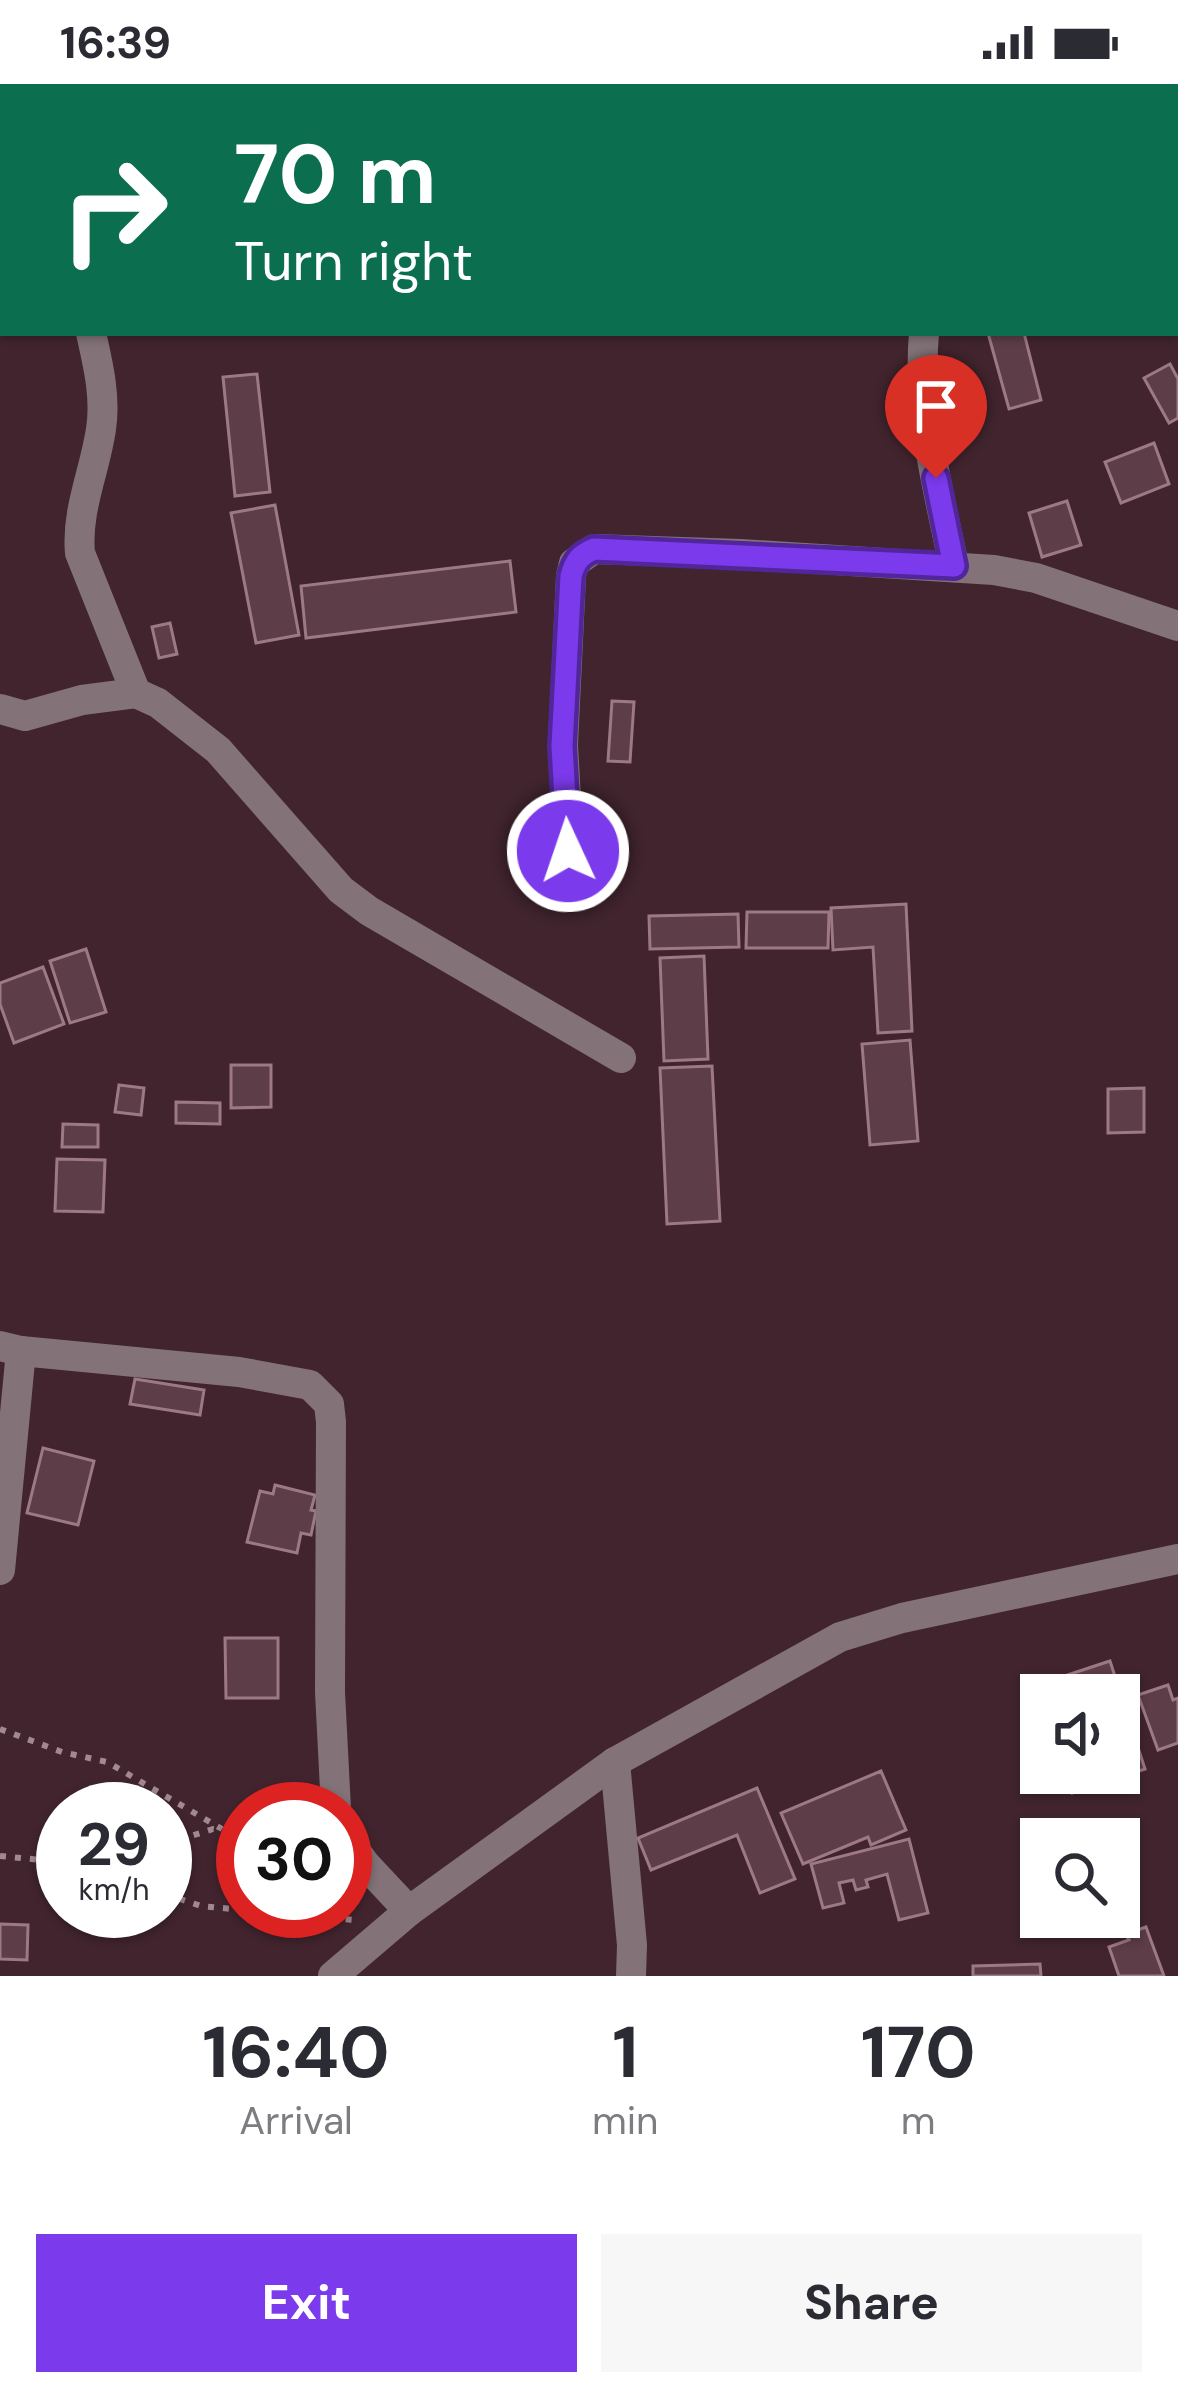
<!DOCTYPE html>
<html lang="en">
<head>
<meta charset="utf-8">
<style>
  :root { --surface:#fff; --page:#f7f7f7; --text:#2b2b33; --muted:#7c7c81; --accent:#7c3aed }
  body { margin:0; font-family:"DM Sans",sans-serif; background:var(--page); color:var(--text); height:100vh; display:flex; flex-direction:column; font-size:45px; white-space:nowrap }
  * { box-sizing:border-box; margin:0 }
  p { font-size:39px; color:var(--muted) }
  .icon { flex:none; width:66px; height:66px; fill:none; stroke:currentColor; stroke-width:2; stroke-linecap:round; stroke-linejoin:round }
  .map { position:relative; height:1892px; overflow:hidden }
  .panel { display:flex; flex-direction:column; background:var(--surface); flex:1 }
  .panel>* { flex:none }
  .hud { position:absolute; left:0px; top:0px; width:1179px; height:252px; box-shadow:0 3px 9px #0004; background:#0b6e4f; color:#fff; overflow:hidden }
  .controls { position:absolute; left:1020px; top:1590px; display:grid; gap:24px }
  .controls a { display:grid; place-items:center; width:120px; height:120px; border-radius:0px; background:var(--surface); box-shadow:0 3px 9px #0004; font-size:60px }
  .speed { position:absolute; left:36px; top:1698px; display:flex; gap:24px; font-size:60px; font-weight:700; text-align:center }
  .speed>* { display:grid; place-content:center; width:156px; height:156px; border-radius:50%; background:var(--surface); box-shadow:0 3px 9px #0004; line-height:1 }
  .speed small { font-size:30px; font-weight:400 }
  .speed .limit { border:18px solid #d22; background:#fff; color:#111 }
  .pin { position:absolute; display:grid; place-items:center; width:102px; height:102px; color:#fff; margin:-123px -51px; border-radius:50% 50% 50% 0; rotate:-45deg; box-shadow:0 0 12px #0007 }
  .pin .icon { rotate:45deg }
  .me { position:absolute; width:132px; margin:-66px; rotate:357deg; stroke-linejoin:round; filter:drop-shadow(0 0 9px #0008) }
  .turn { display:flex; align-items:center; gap:42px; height:252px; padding:0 36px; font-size:54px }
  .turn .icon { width:156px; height:156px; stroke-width:2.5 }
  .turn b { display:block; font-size:84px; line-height:102px }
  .eta { display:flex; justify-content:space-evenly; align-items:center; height:204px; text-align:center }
  .eta b { font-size:72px; font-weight:700; line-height:84px }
  .button { display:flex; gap:24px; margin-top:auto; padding:24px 36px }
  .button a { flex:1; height:138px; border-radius:0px; background:var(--accent); color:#fff; font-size:48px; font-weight:700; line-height:138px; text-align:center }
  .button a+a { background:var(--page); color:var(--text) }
  .status { display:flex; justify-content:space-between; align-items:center; height:84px; padding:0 60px; background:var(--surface); direction:ltr }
  .status svg { height:33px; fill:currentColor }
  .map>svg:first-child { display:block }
  .building { fill:#5d3d47; stroke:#9d7984; stroke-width:3 }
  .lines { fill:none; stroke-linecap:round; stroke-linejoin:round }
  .path { stroke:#a18990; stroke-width:6; stroke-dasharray:6 9; stroke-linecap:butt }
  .minor { stroke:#837378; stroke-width:30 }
  .route-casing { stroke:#51269a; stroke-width:30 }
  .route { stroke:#7c3aed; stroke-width:21 }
</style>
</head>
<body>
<div class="status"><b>16:39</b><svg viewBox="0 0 49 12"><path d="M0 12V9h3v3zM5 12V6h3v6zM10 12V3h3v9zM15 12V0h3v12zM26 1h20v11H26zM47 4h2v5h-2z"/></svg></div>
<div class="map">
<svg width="1178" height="1892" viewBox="0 0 1178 1892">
  <rect width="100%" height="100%" fill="#41242e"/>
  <g class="building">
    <path d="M 988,249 L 1024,249 L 1041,316 L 1009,325 Z"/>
    <path d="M 1170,280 L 1178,295 L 1178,334 L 1169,339 L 1144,294 Z"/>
    <path d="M 257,290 L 270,408 L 235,412 L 223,293 Z"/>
    <path d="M 1154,359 L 1169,400 L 1121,419 L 1105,378 Z"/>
    <path d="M 1067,417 L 1081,461 L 1042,473 L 1029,429 Z"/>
    <path d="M 275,421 L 299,551 L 256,559 L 231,429 Z"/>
    <path d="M 510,477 L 516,528 L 306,554 L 301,502 Z"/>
    <path d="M 170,539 L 177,570 L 159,574 L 152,543 Z"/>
    <path d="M 612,617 L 634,618 L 630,678 L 608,677 Z"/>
    <path d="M 906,820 L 912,947 L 878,949 L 873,863 L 833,866 L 831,824 Z"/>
    <path d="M 747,828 L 829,828 L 828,864 L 746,864 Z"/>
    <path d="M 738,830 L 739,863 L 650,865 L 649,832 Z"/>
    <path d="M 86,865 L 106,928 L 70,939 L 50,877 Z"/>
    <path d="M 704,872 L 708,975 L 664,977 L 660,874 Z"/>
    <path d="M 43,883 L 64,940 L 14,959 L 0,920 L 0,899 Z"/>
    <path d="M 910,956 L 918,1057 L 870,1061 L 862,960 Z"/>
    <path d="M 231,981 L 271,981 L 271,1023 L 231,1024 Z"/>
    <path d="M 712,982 L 720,1137 L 667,1140 L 660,984 Z"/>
    <path d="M 119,1001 L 144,1004 L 141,1031 L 115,1028 Z"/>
    <path d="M 1144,1004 L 1144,1048 L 1108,1049 L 1108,1005 Z"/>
    <path d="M 176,1018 L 220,1019 L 220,1040 L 176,1039 Z"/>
    <path d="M 63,1040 L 98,1041 L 98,1063 L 62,1063 Z"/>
    <path d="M 57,1075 L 105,1076 L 103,1128 L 55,1127 Z"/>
    <path d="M 135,1295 L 204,1306 L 200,1331 L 130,1320 Z"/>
    <path d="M 43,1364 L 94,1377 L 78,1441 L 27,1429 Z"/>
    <path d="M 275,1401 L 315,1411 L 311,1426 L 316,1427 L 311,1451 L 301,1449 L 297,1469 L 247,1458 L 260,1407 L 273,1410 Z"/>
    <path d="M 225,1554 L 278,1554 L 278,1614 L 226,1614 Z"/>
    <path d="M 1110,1577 L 1145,1685 L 1072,1709 L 1065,1689 L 1119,1689 L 1119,1611 L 1041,1614 L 1037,1601 Z"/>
    <path d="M 1168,1601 L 1173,1616 L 1178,1614 L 1178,1659 L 1158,1666 L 1138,1611 Z"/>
    <path d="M 881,1687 L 906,1746 L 871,1761 L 868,1753 L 803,1780 L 781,1729 Z"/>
    <path d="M 757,1704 L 795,1795 L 760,1809 L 737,1751 L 651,1786 L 638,1754 Z"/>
    <path d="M 909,1755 L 928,1829 L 899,1836 L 887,1790 L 866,1796 L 868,1803 L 856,1806 L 853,1796 L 839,1799 L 844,1819 L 823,1824 L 811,1780 Z"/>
    <path d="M 0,1840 L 28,1841 L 27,1876 L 0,1875 Z"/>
    <path d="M 1146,1843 L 1164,1892 L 1119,1892 L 1109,1863 L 1129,1856 L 1126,1850 Z"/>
    <path d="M 1040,1880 L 1041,1892 L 973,1892 L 973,1882 Z"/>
  </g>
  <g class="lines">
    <g class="path">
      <path d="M 0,1645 L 62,1668 L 107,1678 L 222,1745"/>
      <path d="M 165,1760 L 213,1745 L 243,1749"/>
      <path d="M 0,1772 L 63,1778"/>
      <path d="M 165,1810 L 201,1822 L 243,1826"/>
      <path d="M 256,1827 L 354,1836"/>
    </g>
    <g class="minor">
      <path d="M 23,0 L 24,3"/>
      <path d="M 946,3 L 946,0"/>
      <path d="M 0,76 L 3,77"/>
      <path d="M 91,249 C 98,280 106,313 101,345 C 95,387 76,426 80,469 L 136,609"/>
      <path d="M 924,249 C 917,328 938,404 954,482"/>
      <path d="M 0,625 L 25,632 L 82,616 L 136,609 L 158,619 L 218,666 L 341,806 L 369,827 L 621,974"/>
      <path d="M 569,767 L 563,661 L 571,492 L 574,479 L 594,465 L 740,470 L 994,486 L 1036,494 L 1178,542"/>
      <path d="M 0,1262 L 21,1267 L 239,1288 L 310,1301 L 329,1320 L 331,1338 L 330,1608 L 336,1725"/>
      <path d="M 0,1486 L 21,1267"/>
      <path d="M 615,1678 L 632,1861 L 631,1892"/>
      <path d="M 345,1753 L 365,1780 L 409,1827"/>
      <path d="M 333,1892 L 409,1827 L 615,1678 L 840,1553 L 902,1534 L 1178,1475"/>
    </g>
  </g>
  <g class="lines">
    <g class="route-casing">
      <path id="route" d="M 568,767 L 562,662 L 571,492 C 575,477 580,471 594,465 L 954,482 L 936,394"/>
    </g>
    <use href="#route" class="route"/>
  </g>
</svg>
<div class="controls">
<a><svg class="icon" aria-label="sound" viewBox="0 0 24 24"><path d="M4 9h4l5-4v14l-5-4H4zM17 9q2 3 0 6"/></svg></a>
<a><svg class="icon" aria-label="search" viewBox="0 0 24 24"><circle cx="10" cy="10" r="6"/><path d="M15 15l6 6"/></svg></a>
</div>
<div class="speed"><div>29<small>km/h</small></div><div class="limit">30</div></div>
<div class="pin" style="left:936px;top:394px;background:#d93025"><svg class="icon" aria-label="arrive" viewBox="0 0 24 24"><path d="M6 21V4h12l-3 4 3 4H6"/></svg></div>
<svg class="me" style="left:568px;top:767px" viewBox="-20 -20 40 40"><circle r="17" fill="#7c3aed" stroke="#fff" stroke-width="3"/><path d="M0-11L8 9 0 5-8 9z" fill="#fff"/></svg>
<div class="hud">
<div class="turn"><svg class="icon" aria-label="right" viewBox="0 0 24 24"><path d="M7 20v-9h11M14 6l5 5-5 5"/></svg><div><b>70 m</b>Turn right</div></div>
</div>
</div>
<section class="panel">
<div class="eta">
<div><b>16:40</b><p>Arrival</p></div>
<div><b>1</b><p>min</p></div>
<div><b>170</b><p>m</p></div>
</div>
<div class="button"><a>Exit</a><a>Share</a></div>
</section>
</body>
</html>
